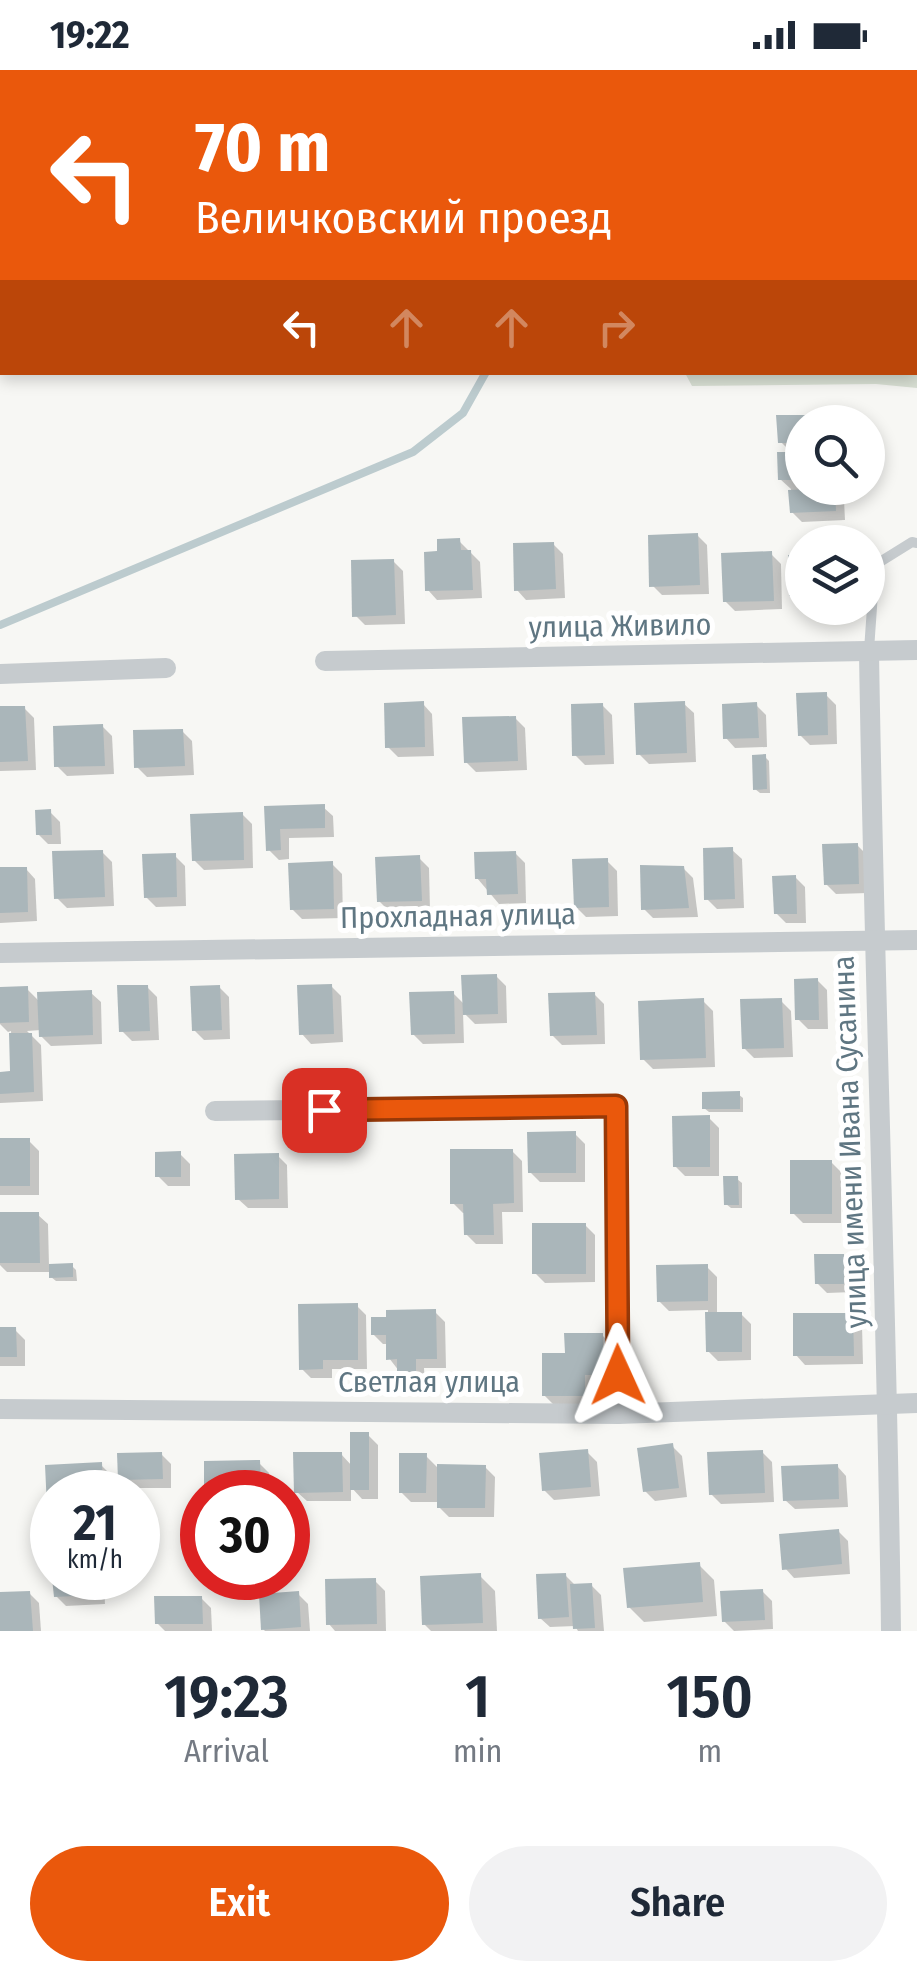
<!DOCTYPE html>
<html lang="en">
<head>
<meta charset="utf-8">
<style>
  :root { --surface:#fff; --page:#f2f2f3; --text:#1f2937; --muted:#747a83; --accent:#ea580c }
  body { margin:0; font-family:"Fira Sans Condensed",sans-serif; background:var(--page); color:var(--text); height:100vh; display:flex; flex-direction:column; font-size:38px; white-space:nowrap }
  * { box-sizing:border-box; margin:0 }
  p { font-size:32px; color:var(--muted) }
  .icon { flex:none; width:55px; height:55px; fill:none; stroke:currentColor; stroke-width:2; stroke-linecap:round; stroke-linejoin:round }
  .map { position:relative; height:1561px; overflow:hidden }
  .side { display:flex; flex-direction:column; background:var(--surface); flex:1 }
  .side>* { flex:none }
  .banner { position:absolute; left:0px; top:0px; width:918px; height:305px; box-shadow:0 5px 15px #0003; background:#ea580c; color:#fff; overflow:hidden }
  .controls { position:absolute; left:785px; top:335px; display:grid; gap:20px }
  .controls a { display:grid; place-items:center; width:100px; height:100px; border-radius:50%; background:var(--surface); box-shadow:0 5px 15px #0003; font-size:50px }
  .speed { position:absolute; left:30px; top:1400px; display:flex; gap:20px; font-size:50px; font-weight:700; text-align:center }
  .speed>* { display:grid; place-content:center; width:130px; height:130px; border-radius:50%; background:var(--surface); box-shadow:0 5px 15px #0003; line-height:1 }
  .speed small { font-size:25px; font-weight:400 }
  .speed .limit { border:15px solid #d22; background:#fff; color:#111 }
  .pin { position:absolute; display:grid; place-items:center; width:85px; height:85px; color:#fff; margin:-42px; border-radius:20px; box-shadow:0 5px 15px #0006 }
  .me { position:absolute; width:110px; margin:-55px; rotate:359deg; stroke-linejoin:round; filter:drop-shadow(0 0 8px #0008) }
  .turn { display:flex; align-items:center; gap:35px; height:210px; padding:0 30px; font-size:45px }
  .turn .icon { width:130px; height:130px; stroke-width:2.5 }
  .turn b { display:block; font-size:70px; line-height:85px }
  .lanes { display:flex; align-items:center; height:95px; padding:0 30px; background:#0003; justify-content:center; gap:50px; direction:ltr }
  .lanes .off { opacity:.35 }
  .eta { display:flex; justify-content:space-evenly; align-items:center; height:170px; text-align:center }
  .eta b { font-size:60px; font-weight:600; line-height:70px }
  .primary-button { display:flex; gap:20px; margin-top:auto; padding:20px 30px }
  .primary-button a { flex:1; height:115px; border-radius:60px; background:var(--accent); color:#fff; font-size:40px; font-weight:600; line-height:115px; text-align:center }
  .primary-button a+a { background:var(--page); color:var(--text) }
  .status { display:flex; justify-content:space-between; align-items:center; height:70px; padding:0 50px; background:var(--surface); direction:ltr }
  .status svg { height:28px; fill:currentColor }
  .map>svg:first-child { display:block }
  .grass { fill:#d9e0d4 }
  .shadow { fill:#0003 }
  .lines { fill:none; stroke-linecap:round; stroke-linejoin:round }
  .stream { stroke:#bccbce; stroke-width:8 }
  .building { fill:#aab6ba }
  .lane { stroke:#c6cbce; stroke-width:10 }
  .street { stroke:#c6cbce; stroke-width:20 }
  .route-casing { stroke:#983908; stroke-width:25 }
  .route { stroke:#ea580c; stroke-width:18 }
  .labels { text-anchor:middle; stroke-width:10; stroke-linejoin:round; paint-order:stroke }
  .street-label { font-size:30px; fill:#5f7682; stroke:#fff }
</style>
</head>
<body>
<div class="status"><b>19:22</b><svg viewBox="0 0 49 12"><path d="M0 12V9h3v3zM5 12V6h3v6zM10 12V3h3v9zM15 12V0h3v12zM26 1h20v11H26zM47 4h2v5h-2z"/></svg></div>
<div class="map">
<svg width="917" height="1561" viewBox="0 0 917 1561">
  <rect width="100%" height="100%" fill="#f7f7f4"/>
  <path class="grass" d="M 531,0 L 917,0 L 917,318 L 876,314 L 692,316 L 685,303 L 915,302 L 915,2 L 532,2 Z"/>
  <g class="shadow">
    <path d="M 779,348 L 816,348 L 821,352 L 802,352 L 802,418 L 827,418 L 827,421 L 834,420 L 844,430 L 845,450 L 802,452 L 792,442 L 791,419 L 780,409 L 793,384 L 780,371 Z"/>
    <path d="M 697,465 L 707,475 L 709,524 L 662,525 L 652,515 Z"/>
    <path d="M 459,471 L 480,492 L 482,528 L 437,530 L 428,520 L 440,484 Z"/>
    <path d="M 553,474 L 563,484 L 565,528 L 526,530 L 517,520 Z"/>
    <path d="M 771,484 L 781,494 L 782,539 L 735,541 L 725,531 Z"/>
    <path d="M 791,487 L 802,487 L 802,535 L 792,525 Z"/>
    <path d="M 393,491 L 403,501 L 405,554 L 365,555 L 355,545 Z"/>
    <path d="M 826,625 L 836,635 L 837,674 L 810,675 L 800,665 Z"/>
    <path d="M 423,634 L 432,644 L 434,686 L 398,687 L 388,677 Z"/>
    <path d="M 684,634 L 694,643 L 696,692 L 649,694 L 639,684 Z"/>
    <path d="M 602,635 L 612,645 L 614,694 L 585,695 L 575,685 Z"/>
    <path d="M 756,635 L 766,645 L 767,677 L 735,678 L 726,668 Z"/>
    <path d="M 24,638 L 34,648 L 36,700 L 0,701 L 0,639 Z"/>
    <path d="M 515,648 L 525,658 L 527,700 L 476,702 L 466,692 Z"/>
    <path d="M 102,656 L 112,666 L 114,704 L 67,706 L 57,696 Z"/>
    <path d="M 182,661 L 192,671 L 194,705 L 147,707 L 137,697 Z"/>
    <path d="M 765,687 L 769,691 L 770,723 L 760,723 L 755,719 Z"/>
    <path d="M 323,737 L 333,746 L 334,767 L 289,768 L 289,789 L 279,790 L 269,780 L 267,739 Z"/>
    <path d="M 50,742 L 60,752 L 61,774 L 48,774 L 38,764 Z"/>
    <path d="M 242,744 L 252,754 L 253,798 L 204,800 L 194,790 Z"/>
    <path d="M 857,775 L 867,785 L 868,823 L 836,824 L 826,814 Z"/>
    <path d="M 732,780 L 742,789 L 744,838 L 717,839 L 707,829 Z"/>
    <path d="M 102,782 L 112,792 L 114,836 L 67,838 L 57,828 Z"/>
    <path d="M 515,783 L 525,793 L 526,833 L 499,834 L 477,808 Z"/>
    <path d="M 175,786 L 185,796 L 186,836 L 156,837 L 146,827 Z"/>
    <path d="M 419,788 L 429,798 L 430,840 L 389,841 L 379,831 Z"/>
    <path d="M 607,791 L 617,801 L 618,846 L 586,847 L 576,837 Z"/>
    <path d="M 332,794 L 342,804 L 343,848 L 302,849 L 292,839 Z"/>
    <path d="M 683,798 L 693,808 L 698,847 L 653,848 L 643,838 Z"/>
    <path d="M 26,799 L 35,809 L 37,851 L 0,853 L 0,813 Z"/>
    <path d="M 795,807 L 805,817 L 806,853 L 786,853 L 776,843 Z"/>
    <path d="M 496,906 L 506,916 L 507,953 L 475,954 L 463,942 L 464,973 L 423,974 L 413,964 L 453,923 L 465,935 Z"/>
    <path d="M 817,910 L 827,920 L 828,959 L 808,959 L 798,949 Z"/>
    <path d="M 331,916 L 341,926 L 343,972 L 311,974 L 302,964 Z"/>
    <path d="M 147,917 L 157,927 L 159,970 L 132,971 L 122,961 Z"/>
    <path d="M 219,917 L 229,927 L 230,969 L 204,970 L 194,960 Z"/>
    <path d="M 27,919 L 40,932 L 91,923 L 101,932 L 102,974 L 51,976 L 41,966 L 41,960 L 27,961 L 41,975 L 43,1031 L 0,1033 L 0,1004 L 13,1003 L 11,961 L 8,962 L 0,954 L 0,920 Z"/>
    <path d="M 594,924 L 604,934 L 605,974 L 562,975 L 552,965 Z"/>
    <path d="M 703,931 L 713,941 L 715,997 L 653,999 L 643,989 Z"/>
    <path d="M 781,931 L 791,941 L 793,987 L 754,988 L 744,978 Z"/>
    <path d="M 738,1024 L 743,1028 L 743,1042 L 709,1042 L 704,1038 Z"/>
    <path d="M 709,1048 L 719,1058 L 719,1106 L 685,1106 L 675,1096 Z"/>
    <path d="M 575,1064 L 585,1074 L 585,1112 L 540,1112 L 530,1102 Z"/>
    <path d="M 0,1071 L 29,1071 L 39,1081 L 39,1125 L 0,1125 Z"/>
    <path d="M 512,1081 L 522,1091 L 523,1142 L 502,1142 L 503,1174 L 476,1174 L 466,1164 L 466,1143 L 463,1143 L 453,1133 Z"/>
    <path d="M 180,1084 L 190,1094 L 190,1116 L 168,1116 L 158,1106 Z"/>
    <path d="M 278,1086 L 287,1095 L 288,1138 L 248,1138 L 238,1129 Z"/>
    <path d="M 831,1092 L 841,1102 L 841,1153 L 803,1153 L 793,1143 Z"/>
    <path d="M 737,1109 L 742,1113 L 742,1138 L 731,1138 L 726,1134 Z"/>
    <path d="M 0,1145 L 38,1145 L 48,1154 L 49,1196 L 72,1196 L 76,1200 L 77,1211 L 56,1211 L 51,1207 L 51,1202 L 7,1202 L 0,1195 Z"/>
    <path d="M 585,1155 L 595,1165 L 595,1212 L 545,1213 L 535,1203 Z"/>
    <path d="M 843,1187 L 853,1196 L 853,1222 L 827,1223 L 817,1213 Z"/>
    <path d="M 707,1197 L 717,1207 L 717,1244 L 741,1244 L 751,1254 L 751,1290 L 718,1291 L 708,1281 L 708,1240 L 669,1241 L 659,1231 Z"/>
    <path d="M 356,1235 L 366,1245 L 367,1299 L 332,1299 L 332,1308 L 311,1308 L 301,1298 Z"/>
    <path d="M 435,1242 L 445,1252 L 446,1298 L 424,1298 L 425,1313 L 409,1314 L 389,1288 L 388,1274 L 383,1274 L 373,1264 Z"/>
    <path d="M 852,1245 L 862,1255 L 863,1294 L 805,1295 L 796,1285 Z"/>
    <path d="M 0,1260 L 15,1260 L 25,1270 L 25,1296 L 0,1296 Z"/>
    <path d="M 602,1265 L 612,1275 L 612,1314 L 593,1314 L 594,1335 L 554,1335 L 544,1325 L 568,1286 Z"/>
    <path d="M 368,1365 L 378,1375 L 378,1429 L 362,1429 L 351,1417 L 351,1431 L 307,1431 L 297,1422 L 341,1384 L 352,1396 Z"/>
    <path d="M 672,1376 L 682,1386 L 687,1427 L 655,1431 L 645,1421 Z"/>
    <path d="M 587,1382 L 597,1392 L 600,1426 L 554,1430 L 544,1420 Z"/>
    <path d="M 762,1382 L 772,1392 L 774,1432 L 721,1434 L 711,1424 Z"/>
    <path d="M 161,1384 L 171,1394 L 171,1418 L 130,1418 L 120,1409 Z"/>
    <path d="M 426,1386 L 437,1397 L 485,1397 L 495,1407 L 494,1447 L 449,1447 L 439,1437 L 439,1432 L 411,1432 L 401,1422 Z"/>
    <path d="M 259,1393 L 269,1403 L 270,1422 L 207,1422 L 207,1394 Z"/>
    <path d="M 101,1395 L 111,1405 L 112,1422 L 52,1422 L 52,1460 L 50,1457 L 48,1397 Z"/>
    <path d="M 837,1396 L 846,1406 L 848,1437 L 795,1439 L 785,1430 Z"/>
    <path d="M 838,1461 L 848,1471 L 850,1504 L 794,1508 L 785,1498 Z"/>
    <path d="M 699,1495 L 714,1510 L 717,1546 L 644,1552 L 629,1537 Z"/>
    <path d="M 565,1505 L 576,1516 L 591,1515 L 601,1525 L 604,1561 L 578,1561 L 575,1556 L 550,1557 L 540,1548 Z"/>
    <path d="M 480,1506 L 495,1521 L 497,1561 L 431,1561 L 424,1554 Z"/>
    <path d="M 55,1508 L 99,1508 L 104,1513 L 105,1534 L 66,1536 L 56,1526 Z"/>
    <path d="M 375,1511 L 385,1521 L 386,1561 L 335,1561 L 329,1554 Z"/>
    <path d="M 762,1521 L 772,1531 L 773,1559 L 734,1561 L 724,1551 Z"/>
    <path d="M 29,1523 L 39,1533 L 41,1561 L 0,1561 L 0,1525 Z"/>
    <path d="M 298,1524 L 308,1534 L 310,1561 L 265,1561 L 263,1559 Z"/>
    <path d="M 201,1528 L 211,1538 L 212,1561 L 165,1561 L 157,1553 Z"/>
  </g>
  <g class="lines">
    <g class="stream">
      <path d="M 661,2 L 663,0"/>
      <path d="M 0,555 L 413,382 L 463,343 L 486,302"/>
    </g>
  </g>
  <g class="building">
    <path d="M 776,345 L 817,345 L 818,352 L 802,352 L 802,373 L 778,373 Z"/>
    <path d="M 777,382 L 802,382 L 802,410 L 778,410 Z"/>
    <path d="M 835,418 L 836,441 L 790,443 L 788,420 Z"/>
    <path d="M 698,463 L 700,515 L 649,517 L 648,465 Z"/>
    <path d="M 460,468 L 461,480 L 471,480 L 473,520 L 425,521 L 424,482 L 437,481 L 437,469 Z"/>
    <path d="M 554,472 L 556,519 L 514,521 L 513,473 Z"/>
    <path d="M 772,481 L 774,531 L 723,532 L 721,483 Z"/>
    <path d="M 802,484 L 802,526 L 789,526 L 788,485 Z"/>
    <path d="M 394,489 L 396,545 L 352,547 L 351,490 Z"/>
    <path d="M 827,622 L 828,665 L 798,666 L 796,623 Z"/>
    <path d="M 424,631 L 425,677 L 385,678 L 384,633 Z"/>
    <path d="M 685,631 L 687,683 L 636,685 L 634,633 Z"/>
    <path d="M 757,632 L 759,668 L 723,669 L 722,634 Z"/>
    <path d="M 603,633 L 605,685 L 572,686 L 571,634 Z"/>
    <path d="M 0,636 L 25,636 L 28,691 L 0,692 Z"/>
    <path d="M 516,646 L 518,691 L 464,693 L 462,647 Z"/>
    <path d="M 103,654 L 105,696 L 54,697 L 53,656 Z"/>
    <path d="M 183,659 L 185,696 L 134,698 L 133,660 Z"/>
    <path d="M 766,684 L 767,719 L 753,720 L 752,685 Z"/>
    <path d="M 325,734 L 325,758 L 280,759 L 281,780 L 266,781 L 264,736 Z"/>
    <path d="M 51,739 L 52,765 L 36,765 L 35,740 Z"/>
    <path d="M 243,742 L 244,790 L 192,791 L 190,744 Z"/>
    <path d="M 858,773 L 859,814 L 824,815 L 822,774 Z"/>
    <path d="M 733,777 L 735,829 L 704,830 L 703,778 Z"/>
    <path d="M 103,780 L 105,827 L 54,829 L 52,781 Z"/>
    <path d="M 516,781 L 518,824 L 487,825 L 486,809 L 475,809 L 474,782 Z"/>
    <path d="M 176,783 L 177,827 L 144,828 L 142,784 Z"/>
    <path d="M 420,785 L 422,831 L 377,832 L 375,787 Z"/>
    <path d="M 608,788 L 609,837 L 574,838 L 572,789 Z"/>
    <path d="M 333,791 L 334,839 L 290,840 L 288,793 Z"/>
    <path d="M 640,795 L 684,796 L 689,838 L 641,840 Z"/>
    <path d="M 0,797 L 27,797 L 28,842 L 0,843 Z"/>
    <path d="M 796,805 L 797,844 L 774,844 L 772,806 Z"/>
    <path d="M 497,904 L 498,944 L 463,945 L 461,905 Z"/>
    <path d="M 818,908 L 819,950 L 795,950 L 794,909 Z"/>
    <path d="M 332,914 L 334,964 L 299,965 L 297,915 Z"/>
    <path d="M 117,915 L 148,915 L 150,961 L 119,962 Z"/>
    <path d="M 220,915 L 222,960 L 192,961 L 190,916 Z"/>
    <path d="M 28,916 L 29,952 L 0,953 L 0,917 Z"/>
    <path d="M 92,920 L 93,965 L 39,967 L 37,922 Z"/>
    <path d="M 454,921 L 455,964 L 411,965 L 409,922 Z"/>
    <path d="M 595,922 L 597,965 L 550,966 L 548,923 Z"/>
    <path d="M 704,928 L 706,988 L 640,990 L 638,931 Z"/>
    <path d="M 782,928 L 784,978 L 742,979 L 740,929 Z"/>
    <path d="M 9,963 L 32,963 L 34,1022 L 0,1024 L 0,1002 L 10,1001 Z"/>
    <path d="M 740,1021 L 740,1039 L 702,1039 L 702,1022 Z"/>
    <path d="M 710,1045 L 710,1097 L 673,1097 L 672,1046 Z"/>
    <path d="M 576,1061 L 576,1103 L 528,1103 L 527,1062 Z"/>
    <rect x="0" y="1068" width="30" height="48"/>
    <path d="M 450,1079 L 513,1079 L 514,1133 L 493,1134 L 494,1165 L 464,1165 L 463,1134 L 450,1134 Z"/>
    <path d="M 181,1081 L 181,1107 L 155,1107 L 155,1082 Z"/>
    <path d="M 279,1083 L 279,1129 L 235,1130 L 234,1084 Z"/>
    <rect x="790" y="1090" width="42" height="54"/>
    <path d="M 723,1106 L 738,1106 L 739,1135 L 724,1135 Z"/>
    <path d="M 0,1142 L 39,1142 L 40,1193 L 0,1193 Z"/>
    <rect x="532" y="1153" width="54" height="51"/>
    <path d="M 814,1184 L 844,1184 L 844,1214 L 815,1214 Z"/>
    <path d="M 73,1193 L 73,1207 L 49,1208 L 49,1194 Z"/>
    <path d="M 708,1194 L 708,1231 L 657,1232 L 656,1195 Z"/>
    <path d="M 358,1233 L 358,1290 L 323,1290 L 323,1299 L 299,1300 L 298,1234 Z"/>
    <path d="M 436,1239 L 437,1289 L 416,1289 L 416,1304 L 397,1305 L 397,1289 L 386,1290 L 386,1265 L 371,1265 L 371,1247 L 386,1247 L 386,1240 Z"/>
    <path d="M 705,1242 L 742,1242 L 742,1282 L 706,1282 Z"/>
    <path d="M 793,1243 L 853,1243 L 854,1286 L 793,1286 Z"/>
    <path d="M 0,1257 L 16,1257 L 17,1287 L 0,1287 Z"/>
    <path d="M 564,1263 L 603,1263 L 603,1305 L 585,1305 L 585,1326 L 542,1326 L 542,1283 L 565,1283 Z"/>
    <rect x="350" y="1362" width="19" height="58"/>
    <path d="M 673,1373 L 679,1418 L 643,1422 L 637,1378 Z"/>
    <path d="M 588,1379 L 591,1417 L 542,1421 L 539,1383 Z"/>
    <path d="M 763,1380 L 765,1423 L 709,1425 L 707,1382 Z"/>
    <path d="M 162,1382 L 163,1409 L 118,1410 L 117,1383 Z"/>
    <path d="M 293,1382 L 342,1382 L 343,1422 L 294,1423 Z"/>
    <path d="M 399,1383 L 427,1383 L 426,1423 L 399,1423 Z"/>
    <path d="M 260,1390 L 261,1422 L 204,1422 L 204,1391 Z"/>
    <path d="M 102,1392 L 103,1422 L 52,1422 L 52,1458 L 48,1458 L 45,1395 Z"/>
    <path d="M 437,1394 L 486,1395 L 485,1438 L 437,1438 Z"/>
    <path d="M 838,1394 L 839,1429 L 783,1431 L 781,1396 Z"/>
    <path d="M 839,1459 L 842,1494 L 782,1500 L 779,1464 Z"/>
    <path d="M 700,1492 L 703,1532 L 627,1538 L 623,1498 Z"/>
    <path d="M 481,1503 L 483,1553 L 422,1555 L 420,1506 Z"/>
    <path d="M 566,1503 L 569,1547 L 538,1549 L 536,1504 Z"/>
    <path d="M 52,1508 L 95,1508 L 96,1525 L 54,1527 Z"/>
    <path d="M 376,1508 L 377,1554 L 326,1555 L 325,1509 Z"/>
    <path d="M 592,1513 L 595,1558 L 573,1559 L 570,1514 Z"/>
    <path d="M 763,1519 L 765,1550 L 722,1552 L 720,1521 Z"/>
    <path d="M 30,1521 L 33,1561 L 0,1561 L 0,1522 Z"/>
    <path d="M 299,1521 L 301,1557 L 261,1560 L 259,1524 Z"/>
    <path d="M 154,1526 L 202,1526 L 203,1554 L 155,1554 Z"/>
  </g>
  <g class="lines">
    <path class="lane" d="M 869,580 L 875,495 L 912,472 L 917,473"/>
    <g class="street">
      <path d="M 869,582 C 874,908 887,1234 891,1561"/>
      <path d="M 325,591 L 917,580"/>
      <path d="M 0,604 L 166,598"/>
      <path d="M 0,883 L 917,870"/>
      <path d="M 215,1041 L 616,1037 L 618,1344"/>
      <path d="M 0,1339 L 618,1344 L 917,1333"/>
    </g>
  </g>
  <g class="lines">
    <g class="route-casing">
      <path id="route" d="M 324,1040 L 616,1036 L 618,1305"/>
    </g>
    <use href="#route" class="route"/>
  </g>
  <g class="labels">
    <g class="street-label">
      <text transform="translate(620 556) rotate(-1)" y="10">улица Живило</text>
      <text transform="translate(458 846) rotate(-1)" y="10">Прохладная улица</text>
      <text transform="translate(850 1072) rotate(-92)" y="10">улица имени Ивана Сусанина</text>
      <text x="429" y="1322">Светлая улица</text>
    </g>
  </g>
</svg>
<div class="controls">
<a><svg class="icon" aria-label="search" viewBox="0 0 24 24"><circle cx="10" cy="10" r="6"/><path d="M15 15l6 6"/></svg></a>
<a><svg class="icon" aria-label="layers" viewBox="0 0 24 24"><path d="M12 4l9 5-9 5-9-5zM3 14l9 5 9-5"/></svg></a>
</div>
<div class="speed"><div>21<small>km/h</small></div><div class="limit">30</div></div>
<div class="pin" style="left:324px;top:1040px;background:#d93025"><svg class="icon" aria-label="arrive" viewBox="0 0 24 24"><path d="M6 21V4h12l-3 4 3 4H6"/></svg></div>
<svg class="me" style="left:618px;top:1305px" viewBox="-20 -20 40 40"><path d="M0-17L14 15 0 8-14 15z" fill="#ea580c" stroke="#fff" stroke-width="4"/></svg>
<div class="banner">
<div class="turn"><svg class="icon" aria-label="left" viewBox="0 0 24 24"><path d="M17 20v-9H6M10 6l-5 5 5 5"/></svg><div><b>70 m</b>Величковский проезд</div></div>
<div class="lanes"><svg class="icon" aria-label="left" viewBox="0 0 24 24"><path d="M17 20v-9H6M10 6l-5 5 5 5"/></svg><svg class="icon off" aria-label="ahead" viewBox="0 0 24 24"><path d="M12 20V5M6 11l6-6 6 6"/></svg><svg class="icon off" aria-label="ahead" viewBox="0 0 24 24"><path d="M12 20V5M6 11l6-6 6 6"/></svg><svg class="icon off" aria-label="right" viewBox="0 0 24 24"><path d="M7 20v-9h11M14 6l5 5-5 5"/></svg></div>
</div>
</div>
<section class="side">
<div class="eta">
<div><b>19:23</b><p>Arrival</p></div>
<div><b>1</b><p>min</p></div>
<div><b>150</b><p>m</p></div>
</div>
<div class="primary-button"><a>Exit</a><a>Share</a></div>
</section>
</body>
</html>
